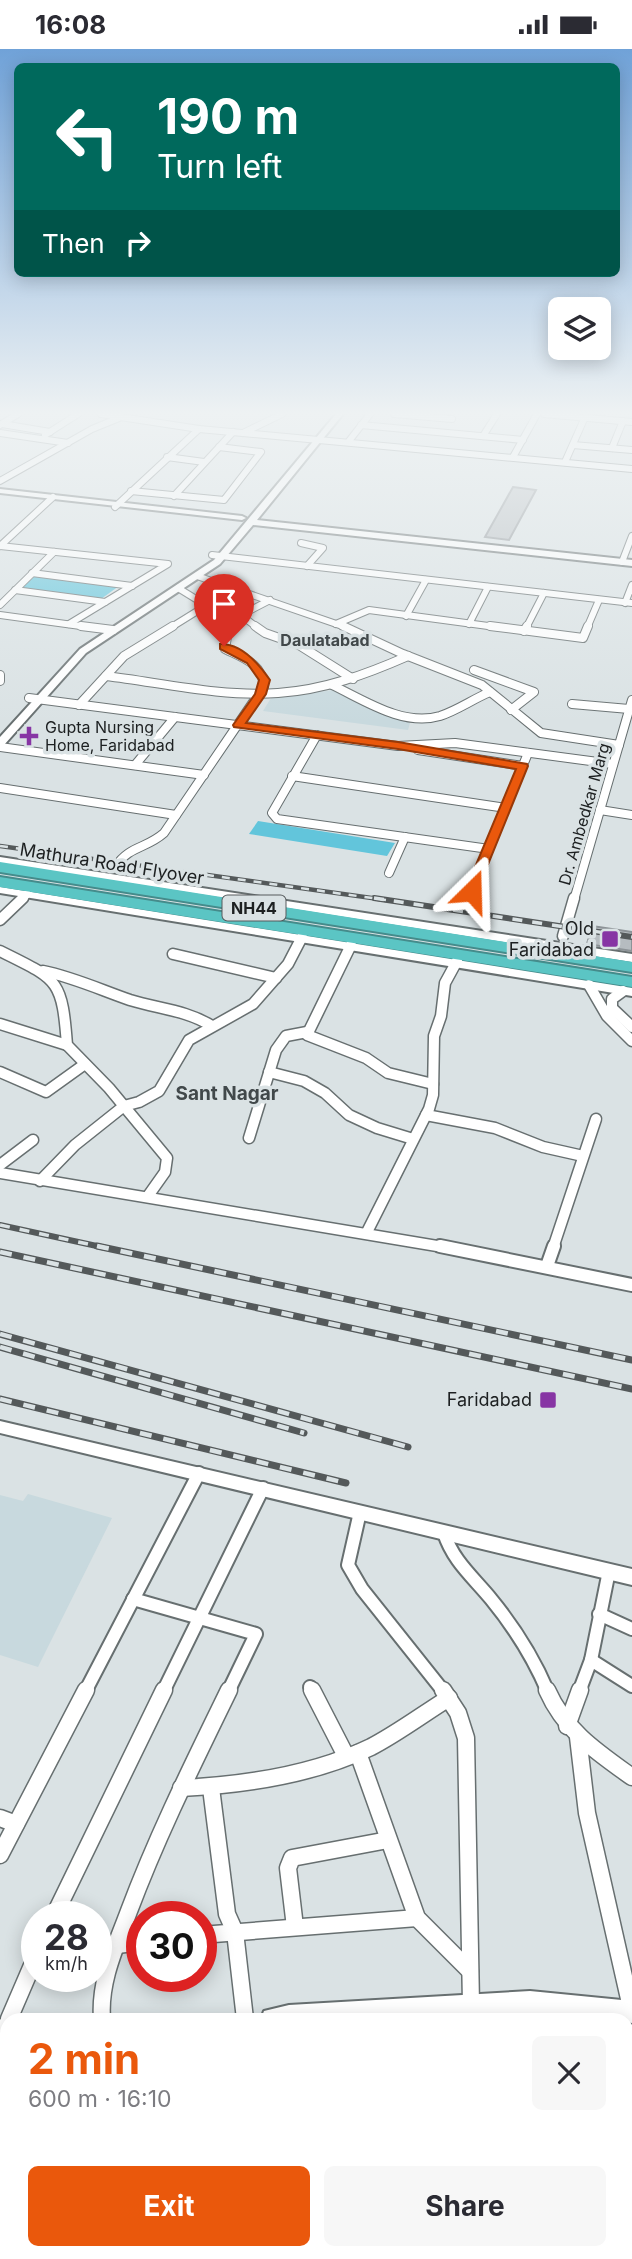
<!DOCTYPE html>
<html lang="en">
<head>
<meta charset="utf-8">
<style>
  :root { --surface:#fff; --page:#f7f7f7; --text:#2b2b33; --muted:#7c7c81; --accent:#ea580c }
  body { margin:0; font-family:Inter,sans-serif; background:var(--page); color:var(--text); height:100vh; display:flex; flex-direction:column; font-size:26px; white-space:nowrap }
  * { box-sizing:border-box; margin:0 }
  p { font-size:23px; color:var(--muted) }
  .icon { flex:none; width:38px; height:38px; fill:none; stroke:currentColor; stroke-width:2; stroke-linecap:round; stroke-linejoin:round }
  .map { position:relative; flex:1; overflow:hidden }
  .sheet { position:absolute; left:0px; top:1964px; width:634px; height:247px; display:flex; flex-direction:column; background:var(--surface); border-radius:21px 21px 0 0; box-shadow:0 4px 18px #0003 }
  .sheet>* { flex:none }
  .hud { position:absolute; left:14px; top:14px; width:606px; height:214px; border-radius:10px; box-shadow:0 4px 18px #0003; background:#00695c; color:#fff; overflow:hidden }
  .controls { position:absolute; left:548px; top:248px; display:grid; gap:14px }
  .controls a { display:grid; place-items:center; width:63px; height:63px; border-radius:10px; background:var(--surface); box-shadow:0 4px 18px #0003; font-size:35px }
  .speed { position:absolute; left:21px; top:1852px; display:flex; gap:14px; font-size:35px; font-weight:700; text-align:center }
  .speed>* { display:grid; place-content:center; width:91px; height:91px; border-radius:50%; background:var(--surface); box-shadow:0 4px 18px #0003; line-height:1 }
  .speed small { font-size:18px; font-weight:400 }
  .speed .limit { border:10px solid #d22; background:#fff; color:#111 }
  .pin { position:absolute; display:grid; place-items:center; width:60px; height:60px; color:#fff; margin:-72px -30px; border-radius:50% 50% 50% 0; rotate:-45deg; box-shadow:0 0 7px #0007 }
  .pin .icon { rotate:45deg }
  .me { position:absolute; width:77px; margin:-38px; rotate:22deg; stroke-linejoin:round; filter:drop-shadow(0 0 5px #0008) }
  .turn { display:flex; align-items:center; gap:24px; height:147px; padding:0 28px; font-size:32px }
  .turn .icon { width:91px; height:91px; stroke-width:2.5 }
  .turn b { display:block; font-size:49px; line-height:60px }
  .then { display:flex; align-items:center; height:66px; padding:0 28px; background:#0003; gap:14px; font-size:26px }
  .round { display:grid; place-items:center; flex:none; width:74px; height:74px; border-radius:10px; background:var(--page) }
  .headline { display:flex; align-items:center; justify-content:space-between; height:119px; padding:0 28px }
  h1 { font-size:42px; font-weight:700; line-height:52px; color:var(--accent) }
  .cta { display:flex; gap:14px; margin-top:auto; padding:14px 28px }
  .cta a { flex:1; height:80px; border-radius:10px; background:var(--accent); color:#fff; font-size:28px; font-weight:700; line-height:80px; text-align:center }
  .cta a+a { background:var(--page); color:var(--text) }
  .status { display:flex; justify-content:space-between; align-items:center; height:49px; padding:0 35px; background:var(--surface); direction:ltr }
  .status svg { height:19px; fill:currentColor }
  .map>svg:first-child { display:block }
  .built { fill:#c8d9de }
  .green { fill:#62c5db }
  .building { fill:#b6bcc0; stroke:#8d9397; stroke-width:2 }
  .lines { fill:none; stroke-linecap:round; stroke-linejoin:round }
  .street-far4-casing { stroke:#676f70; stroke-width:8 }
  .street-far3-casing { stroke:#676f70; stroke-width:10 }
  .street-far2-casing { stroke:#676f70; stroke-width:13 }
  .street-far1-casing { stroke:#676f70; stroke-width:16 }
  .street-casing { stroke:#676f70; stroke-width:19 }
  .secondary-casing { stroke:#676f70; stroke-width:4 }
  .highway-casing { stroke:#458b8b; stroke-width:4 }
  .street-far4 { stroke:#fff; stroke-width:6 }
  .street-far3 { stroke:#fff; stroke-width:8 }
  .street-far2 { stroke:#fff; stroke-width:10 }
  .street-far1 { stroke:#fff; stroke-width:12 }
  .street { stroke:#fff; stroke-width:16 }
  .secondary { fill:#fff; fill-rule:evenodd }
  .highway { fill:#5bc5c4; fill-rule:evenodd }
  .rail-far2-casing { stroke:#54595a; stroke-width:4.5 }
  .rail-far1-casing { stroke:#54595a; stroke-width:6 }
  .rail-casing { stroke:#54595a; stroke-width:7 }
  .rail-far2 { stroke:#dae2e4; stroke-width:2.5; stroke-dasharray:8; stroke-linecap:butt }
  .rail-far1 { stroke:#dae2e4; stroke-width:3.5; stroke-dasharray:10; stroke-linecap:butt }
  .rail { stroke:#dae2e4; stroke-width:4.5; stroke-dasharray:12; stroke-linecap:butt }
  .route { fill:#ea580c; stroke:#983908; stroke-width:2 }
  .poi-dot { fill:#8735a4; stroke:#dae2e4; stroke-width:2.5 }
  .labels { text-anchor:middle; stroke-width:7; stroke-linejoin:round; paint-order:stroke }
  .far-neighbourhood-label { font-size:16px; font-weight:bold; fill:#41484a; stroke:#dae2e4 }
  .far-poi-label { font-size:16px; fill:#1d2021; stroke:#dae2e4; text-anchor:start }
  .far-street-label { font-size:16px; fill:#1d2021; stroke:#dae2e4 }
  .shield { fill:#dae2e4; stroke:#565a5c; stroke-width:2 }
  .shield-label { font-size:16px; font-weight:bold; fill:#1d2021 }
  .street-label { font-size:18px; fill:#1d2021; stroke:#dae2e4 }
  .poi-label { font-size:18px; fill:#1d2021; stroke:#dae2e4; text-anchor:end }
  .neighbourhood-label { font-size:19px; font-weight:bold; fill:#41484a; stroke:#dae2e4 }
</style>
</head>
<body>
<div class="status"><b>16:08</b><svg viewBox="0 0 49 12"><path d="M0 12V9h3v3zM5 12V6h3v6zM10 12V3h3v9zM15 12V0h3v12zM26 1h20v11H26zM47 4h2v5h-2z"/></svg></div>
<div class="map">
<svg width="632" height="2210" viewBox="0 0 632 2210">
  <rect width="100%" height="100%" fill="#dae2e4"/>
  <g class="built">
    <path d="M 334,641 L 410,674 L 408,681 L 263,662 L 271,649 Z"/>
    <path d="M 28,1445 L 112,1469 L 38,1618 L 0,1606 L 0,1446 L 23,1452 Z"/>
  </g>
  <g class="green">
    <path d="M 35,527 L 119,537 L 101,550 L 21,539 Z"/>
    <path d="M 258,772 L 395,794 L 387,807 L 249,785 Z"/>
  </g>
  <g class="building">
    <path d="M 513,438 L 536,441 L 509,491 L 485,488 Z"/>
    <path d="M 592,877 L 632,883 L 632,902 L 587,895 Z"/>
  </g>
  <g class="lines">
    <g class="street-far4-casing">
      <g id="street-far4">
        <path d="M 101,365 L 199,380 L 632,420"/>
        <path d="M 394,365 L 452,370"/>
        <path d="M 544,365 L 632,373"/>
        <path d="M 2,375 L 50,383"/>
        <path d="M 0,376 L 18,365"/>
        <path d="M 361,376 L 523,391"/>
        <path d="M 0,384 L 68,394"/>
        <path d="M 243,384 L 282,365"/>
        <path d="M 45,386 L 78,365"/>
        <path d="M 483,387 L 497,365"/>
        <path d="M 349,392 L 370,365"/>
        <path d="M 573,396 L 632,401"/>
        <path d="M 612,399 L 623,372"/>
        <path d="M 167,408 L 204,413"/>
        <path d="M 513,408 L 537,365"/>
        <path d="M 565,413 L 585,368"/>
        <path d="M 0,432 L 92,380 L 119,369"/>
        <path d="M 131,442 L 224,451 L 261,403 L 219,398"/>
        <path d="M 174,447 L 233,383"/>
        <path d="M 115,458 L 199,380"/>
        <path d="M 301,494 L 323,499 L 307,517"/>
        <path d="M 0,497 L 168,515 L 69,575"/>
        <path d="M 0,497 L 53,448"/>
        <path d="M 212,506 L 632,554"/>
        <path d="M 622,513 L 632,487"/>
        <path d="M 32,524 L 132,537"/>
        <path d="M 197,527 L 348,579"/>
        <path d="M 178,539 L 204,555 L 219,579"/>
        <path d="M 15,541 L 105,553"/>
        <path d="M 625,554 L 632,536"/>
        <path d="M 0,556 L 54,503"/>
        <path d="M 0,566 L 95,579"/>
        <path d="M 406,567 L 426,531"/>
        <path d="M 336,575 L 369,561 L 503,579"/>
        <path d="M 469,575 L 488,538"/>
        <path d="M 170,579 L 207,556"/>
        <path d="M 258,579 L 246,570 L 247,563 L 270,551"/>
        <path d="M 526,579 L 544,544"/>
        <path d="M 587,579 L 599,551"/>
      </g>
    </g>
    <g class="street-far3-casing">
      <g id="street-far3">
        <path d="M 81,577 L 113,581"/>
        <path d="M 255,577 L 265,584 L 299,596 L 353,630"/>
        <path d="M 343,577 L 403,605 L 482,636 L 541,684 L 619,696"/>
        <path d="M 490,577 L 583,589 L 588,577"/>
        <path d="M 524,582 L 527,577"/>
        <path d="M 474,621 L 534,643 L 511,661"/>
        <path d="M 0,626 L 0,632"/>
        <path d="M 106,627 C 163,634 221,648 278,644 C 324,641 367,625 408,607"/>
        <path d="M 332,636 C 364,651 403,678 440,667 C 458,661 473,650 490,643"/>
        <path d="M 29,649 L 398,697 L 455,694 L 613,715"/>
        <path d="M 572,655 L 629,660"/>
        <path d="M 79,656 L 124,607 L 173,577"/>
        <path d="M 317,686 L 272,764 L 277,770 L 489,800"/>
        <path d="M 0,698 L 204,726"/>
        <path d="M 418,701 L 523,717"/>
        <path d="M 135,716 L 175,668"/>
        <path d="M 292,727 L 506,759"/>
        <path d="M 0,739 L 176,766"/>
        <path d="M 600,761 L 632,766"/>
        <path d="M 115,818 C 130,796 146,800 164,784 L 264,637 C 262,614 243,609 225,600 L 227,588 L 217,577"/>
        <path d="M 389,824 L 405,788"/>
        <path d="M 472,842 L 528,704"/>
        <path d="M 21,851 L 27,845"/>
        <path d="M 574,851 L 632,651"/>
      </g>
    </g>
    <g class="street-far2-casing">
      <g id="street-far2">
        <path d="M 0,871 L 23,849"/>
        <path d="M 563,887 L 574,849"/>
        <path d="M 351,896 L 307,986 L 366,1009 L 388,1024 L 433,1035"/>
        <path d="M 0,902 C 58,931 62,929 67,996 L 109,1039 L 167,1109 L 165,1123 L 148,1147"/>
        <path d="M 173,905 L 276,929"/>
        <path d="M 43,922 C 73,928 101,941 130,951 C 159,960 186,961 212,977"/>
        <path d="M 589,936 L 607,967 L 632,992"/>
        <path d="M 623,942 L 612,950 L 612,959 L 632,978"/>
        <path d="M 0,975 L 67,996"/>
        <path d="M 0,1023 L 46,1043 L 85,1015"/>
        <path d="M 269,1023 L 304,1032 L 325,1044 L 349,1066 L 377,1079 L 413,1090"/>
        <path d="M 426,1066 L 495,1079 L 543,1098 L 583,1107"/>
        <path d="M 249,1089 L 276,1001 L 286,987 L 307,983"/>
        <path d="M 0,1116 L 33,1091"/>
        <path d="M 0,1124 L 449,1199"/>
        <path d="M 40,1132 L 75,1096 L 124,1057 L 139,1053 L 159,1042 L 189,991 L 253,955 L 288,915 L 302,888"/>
        <path d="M 367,1183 L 429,1060 L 433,1046 L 434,987 L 441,967 L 445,934 L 457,912"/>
        <path d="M 553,1199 L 596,1070"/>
      </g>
    </g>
    <g class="street-far1-casing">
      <g id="street-far1">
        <path d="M 440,1197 L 632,1236"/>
        <path d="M 547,1217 L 554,1197"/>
        <path d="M 360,1463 L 348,1516 L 362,1540 L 444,1643"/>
        <path d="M 444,1484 C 453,1512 473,1528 491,1550 C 514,1578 534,1610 548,1643"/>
        <path d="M 133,1550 L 256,1585 L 228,1643"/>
        <path d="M 599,1565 L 632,1580"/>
        <path d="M 591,1611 L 632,1637"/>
        <path d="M 310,1638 L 313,1643"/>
        <path d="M 85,1643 L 199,1424"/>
        <path d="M 163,1643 L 263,1439"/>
        <path d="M 579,1643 L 591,1611 L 609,1522"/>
      </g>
    </g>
    <g class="street-casing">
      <g id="street">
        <path d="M 312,1641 L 346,1707"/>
        <path d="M 443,1641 L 458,1664 L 466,1689 L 471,1955"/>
        <path d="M 547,1641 C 565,1682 597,1703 632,1728"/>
        <path d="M 567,1677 L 580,1641"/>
        <path d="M 578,1688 L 587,1764 L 632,1963"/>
        <path d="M 358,1704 L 417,1869 L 470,1922"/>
        <path d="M 181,1739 C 244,1736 313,1726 371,1698 C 398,1684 423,1665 449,1649"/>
        <path d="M 211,1739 L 227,1865 L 235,1883 L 245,1970"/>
        <path d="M 0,1769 L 16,1775"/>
        <path d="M 0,1806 L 86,1641"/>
        <path d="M 54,1867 L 164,1641"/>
        <path d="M 295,1878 L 288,1819 L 292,1809 L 388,1791"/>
        <path d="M 201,1886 L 417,1869"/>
        <path d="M 117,1896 L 142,1893"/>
        <path d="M 9,1970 L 37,1905"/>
        <path d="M 102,1970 C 99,1932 116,1897 129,1862 C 158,1785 193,1715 229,1641"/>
        <path d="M 0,1984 L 7,1975"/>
      </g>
    </g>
    <g class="secondary-casing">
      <g id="secondary">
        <path d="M 336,365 L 343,365 L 257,471 L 632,511 L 632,517 L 253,476 L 220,515 L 86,604 L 4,696 L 0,697 L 0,688 L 80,600 L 214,511 Z"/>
        <path d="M 0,440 L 242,467 L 246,469 L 242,471 L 0,444 Z"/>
        <path d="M 0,808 L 632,905 L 632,913 L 0,814 Z"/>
        <path d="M 0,838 L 632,939 L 632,947 L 0,844 Z"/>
        <path d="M 0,1372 L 632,1520 L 632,1536 L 0,1384 Z"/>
        <path d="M 530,1942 L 632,1952 L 632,1974 L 626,1973 L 626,1970 L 564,1967 L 555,1970 L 487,1970 L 488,1966 L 418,1970 L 261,1970 L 264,1962 L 289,1956 Z"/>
        <path d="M 7,2018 L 7,2040 L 0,2043 L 0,2021 Z"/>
        <path d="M 7,2045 L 7,2067 L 0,2069 L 0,2047 Z"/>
      </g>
    </g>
    <g class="highway-casing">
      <g id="highway">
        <path d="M 0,813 L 632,913 L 632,923 L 0,823 Z"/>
        <path d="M 0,828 L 632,928 L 632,938 L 0,838 Z"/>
      </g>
    </g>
    <use href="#street-far4" class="street-far4"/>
    <use href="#street-far3" class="street-far3"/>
    <use href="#street-far2" class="street-far2"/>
    <use href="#street-far1" class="street-far1"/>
    <use href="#street" class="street"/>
    <use href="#secondary" class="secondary"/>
    <use href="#highway" class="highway"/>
    <g class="rail-far2-casing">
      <path id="rail-far2" d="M 0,797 L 386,851"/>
    </g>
    <g class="rail-far1-casing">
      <g id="rail-far1">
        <path d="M 374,849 L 632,888"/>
        <path d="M 0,1176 L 106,1199"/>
      </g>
    </g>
    <g class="rail-casing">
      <g id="rail">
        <path d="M 97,1197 L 632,1311"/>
        <path d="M 0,1203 L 632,1340"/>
        <path d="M 0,1285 L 408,1398"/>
        <path d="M 0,1298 L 304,1384"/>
        <path d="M 0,1350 L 346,1434"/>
      </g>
    </g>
    <use href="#rail-far2" class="rail-far2"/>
    <use href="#rail-far1" class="rail-far1"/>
    <use href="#rail" class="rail"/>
  </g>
  <linearGradient id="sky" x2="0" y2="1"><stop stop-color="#70a2d8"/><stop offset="0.54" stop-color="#eef2f3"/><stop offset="1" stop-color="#eef2f3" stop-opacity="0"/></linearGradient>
  <rect width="632" height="674" fill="url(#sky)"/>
  <path class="route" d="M 220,595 C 242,594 259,615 270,631 L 266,645 L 246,674 L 398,693 L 527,715 L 528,717 L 476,845 L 472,846 L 465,842 L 516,720 L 398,700 L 234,678 L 233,676 L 255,645 L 259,631 L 247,614 L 220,600 Z"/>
  <g class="poi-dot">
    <path d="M25.5 676.5h7v7h7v7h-7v7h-7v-7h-7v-7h7z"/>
    <rect x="601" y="881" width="18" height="18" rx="3.5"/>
    <rect x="539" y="1342" width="18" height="18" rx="3.5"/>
  </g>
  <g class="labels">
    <g class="far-neighbourhood-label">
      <text x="325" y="597">Daulatabad</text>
    </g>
    <g class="far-poi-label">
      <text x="45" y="684">Gupta Nursing<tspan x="45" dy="18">Home, Faridabad</tspan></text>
    </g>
    <g class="far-street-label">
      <text transform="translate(584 765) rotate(-74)" y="6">Dr. Ambedkar Marg</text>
    </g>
    <rect class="shield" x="222.5" y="846.5" width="63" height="25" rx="5"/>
    <g class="shield-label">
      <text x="254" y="865">NH44</text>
    </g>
    <g class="street-label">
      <text transform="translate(112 815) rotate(9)" y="6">Mathura Road Flyover</text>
    </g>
    <g class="poi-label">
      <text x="594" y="886">Old<tspan x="594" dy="21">Faridabad</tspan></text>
      <text x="532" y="1357">Faridabad</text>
    </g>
    <g class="neighbourhood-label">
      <text x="227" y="1051">Sant Nagar</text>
    </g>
  </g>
</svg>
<div class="controls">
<a><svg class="icon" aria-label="layers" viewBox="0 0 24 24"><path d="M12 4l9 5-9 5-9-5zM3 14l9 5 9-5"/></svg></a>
</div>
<div class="speed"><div>28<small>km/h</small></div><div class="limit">30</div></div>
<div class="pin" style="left:224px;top:597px;background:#d93025"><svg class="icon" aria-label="arrive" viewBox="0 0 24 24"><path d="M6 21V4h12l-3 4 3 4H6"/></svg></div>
<svg class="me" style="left:472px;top:842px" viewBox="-20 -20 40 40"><path d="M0-17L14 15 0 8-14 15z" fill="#ea580c" stroke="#fff" stroke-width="4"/></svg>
<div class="hud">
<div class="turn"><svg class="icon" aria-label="left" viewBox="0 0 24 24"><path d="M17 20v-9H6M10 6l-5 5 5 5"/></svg><div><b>190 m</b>Turn left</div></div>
<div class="then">Then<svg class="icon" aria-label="right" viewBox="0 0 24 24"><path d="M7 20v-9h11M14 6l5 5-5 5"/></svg></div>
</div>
<section class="sheet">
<div class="headline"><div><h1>2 min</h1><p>600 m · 16:10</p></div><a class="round"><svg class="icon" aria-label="close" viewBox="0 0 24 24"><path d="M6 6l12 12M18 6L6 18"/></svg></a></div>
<div class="cta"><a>Exit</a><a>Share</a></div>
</section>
</div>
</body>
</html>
